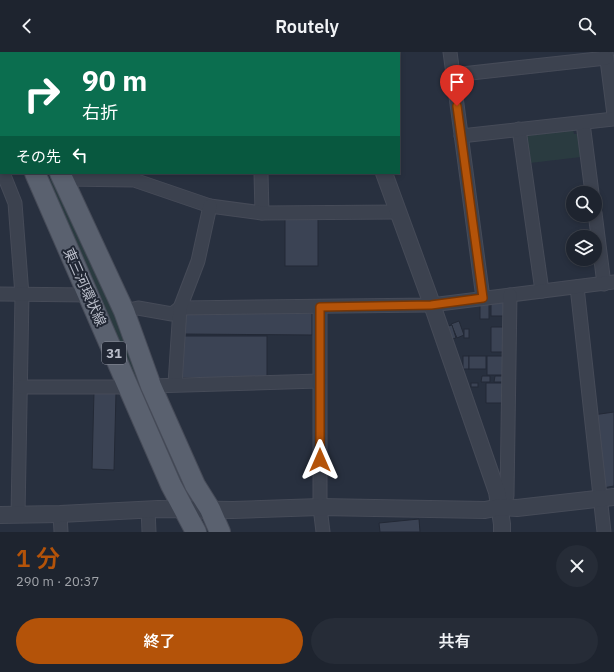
<!DOCTYPE html>
<html lang="ja">
<head>
<meta charset="utf-8">
<style>
  :root { --surface:#1e242f; --page:#262c37; --text:#f1f3f6; --muted:#a1a4aa; --line:#3c414b; --accent:#b45309 }
  body { margin:0; font-family:"IBM Plex Sans","Noto Sans JP",sans-serif; background:var(--page); color:var(--text); height:100vh; display:flex; flex-direction:column; font-size:15px; white-space:nowrap }
  * { box-sizing:border-box; margin:0 }
  p { font-size:13px; color:var(--muted) }
  .icon { flex:none; width:22px; height:22px; fill:none; stroke:currentColor; stroke-width:2; stroke-linecap:round; stroke-linejoin:round }
  .map { position:relative; height:480px; overflow:hidden }
  .panel { display:flex; flex-direction:column; background:var(--surface); flex:1 }
  .panel>* { flex:none }
  .guide { position:absolute; left:0px; top:0px; width:400px; height:122px; box-shadow:0 2px 6px #0003,0 0 0 1px var(--line); background:#0b6e4f; color:#fff; overflow:hidden }
  .buttons { position:absolute; left:566px; top:134px; display:grid; gap:8px }
  .buttons a { display:grid; place-items:center; width:36px; height:36px; border-radius:50%; background:var(--surface); box-shadow:0 2px 6px #0003,0 0 0 1px var(--line); font-size:20px }
  .pin { position:absolute; display:grid; place-items:center; width:34px; height:34px; color:#fff; margin:-41px -17px; border-radius:50% 50% 50% 0; rotate:-45deg; box-shadow:0 0 4px #0007 }
  .pin .icon { rotate:45deg }
  .me { position:absolute; width:44px; margin:-22px; rotate:0deg; stroke-linejoin:round; filter:drop-shadow(0 0 3px #0008) }
  .turn { display:flex; align-items:center; gap:14px; height:84px; padding:0 16px; font-size:18px }
  .turn .icon { width:52px; height:52px; stroke-width:2.5 }
  .turn b { display:block; font-size:28px; line-height:34px }
  .then { display:flex; align-items:center; height:38px; padding:0 16px; background:#0003; gap:8px; font-size:15px }
  .round { display:grid; place-items:center; flex:none; width:42px; height:42px; border-radius:21px; background:var(--page) }
  .headline { display:flex; align-items:center; justify-content:space-between; height:68px; padding:0 16px }
  h1 { font-size:24px; font-weight:600; line-height:30px; color:var(--accent) }
  .action { display:flex; gap:8px; margin-top:auto; padding:8px 16px }
  .action a { flex:1; height:46px; border-radius:24px; background:var(--accent); color:#fff; font-size:16px; font-weight:600; line-height:46px; text-align:center }
  .action a+a { background:var(--page); color:var(--text) }
  header { display:flex; justify-content:space-between; align-items:center; height:52px; padding:0 16px; background:var(--surface); font-size:18px; font-weight:600 }
  .map>svg:first-child { display:block }
  .green { fill:#2a3b40 }
  .building { fill:#3b4354; stroke:#232936 }
  .lines { fill:none; stroke-linecap:round; stroke-linejoin:round }
  .minor-casing { stroke:#464b58; stroke-width:15 }
  .tertiary-casing { stroke:#464b58; stroke-width:18 }
  .primary-casing { stroke:#464b58; stroke-width:22 }
  .path { stroke:#435458; stroke-width:2; stroke-dasharray:3 3; stroke-linecap:butt }
  .minor { stroke:#3c424f; stroke-width:13 }
  .tertiary { stroke:#3c424f; stroke-width:16 }
  .primary { stroke:#5a616f; stroke-width:20 }
  .route-casing { stroke:#753606; stroke-width:10 }
  .route { stroke:#b45309; stroke-width:7 }
  .labels { text-anchor:middle; stroke-width:4; stroke-linejoin:round; paint-order:stroke }
  .shield { fill:#212734; stroke:#8b909c; stroke-width:1 }
  .shield-label { font-size:13px; font-weight:bold; fill:#b9bdc9 }
  .street-label { font-size:14px; fill:#b9bdc9; stroke:#212734 }
</style>
</head>
<body>
<header><svg class="icon" aria-label="back" viewBox="0 0 24 24"><path d="M15 5l-7 7 7 7"/></svg>Routely<svg class="icon" aria-label="search" viewBox="0 0 24 24"><circle cx="10" cy="10" r="6"/><path d="M15 15l6 6"/></svg></header>
<div class="map">
<svg width="614" height="480" viewBox="0 0 614 480">
  <rect width="100%" height="100%" fill="#28303f"/>
  <g class="green">
    <path d="M 573,77 L 574,82 L 578,82 L 581,105 L 530,111 L 527,85 L 529,81 Z"/>
    <path d="M 56,124 L 186,428 L 173,429 L 48,130 Z"/>
  </g>
  <g class="building">
    <path d="M 21,0 L 56,0 L 57,1 L 21,1 Z"/>
    <rect x="285" y="167" width="33" height="47"/>
    <rect x="491" y="250" width="14" height="14"/>
    <rect x="480" y="252" width="9" height="15"/>
    <path d="M 181,260 L 312,261 L 312,283 L 181,282 Z"/>
    <path d="M 459,269 L 464,283 L 457,286 L 451,272 Z"/>
    <path d="M 452,273 L 456,286 L 452,287 L 448,274 Z"/>
    <path d="M 491,275 L 505,275 L 504,300 L 491,300 Z"/>
    <rect x="464" y="277" width="5" height="9"/>
    <rect x="182" y="284" width="85" height="42"/>
    <rect x="463" y="304" width="6" height="13"/>
    <rect x="469" y="304" width="17" height="13"/>
    <rect x="487" y="304" width="17" height="19"/>
    <path d="M 482,324 L 490,324 L 490,330 L 481,330 Z"/>
    <path d="M 495,324 L 504,324 L 504,330 L 494,330 Z"/>
    <rect x="471" y="331" width="7" height="4"/>
    <path d="M 486,331 L 504,331 L 503,351 L 486,351 Z"/>
    <path d="M 94,340 L 116,341 L 114,418 L 92,417 Z"/>
    <path d="M 614,360 L 614,434 L 603,436 L 593,363 Z"/>
    <path d="M 419,467 L 420,480 L 380,480 L 379,471 Z"/>
  </g>
  <g class="lines">
    <g class="minor-casing">
      <g id="minor">
        <path d="M 260,0 L 260,1"/>
        <path d="M 450,0 L 483,246"/>
        <path d="M 606,0 L 614,63"/>
        <path d="M 158,1 L 159,0"/>
        <path d="M 453,23 L 606,6"/>
        <path d="M 583,71 L 592,141"/>
        <path d="M 519,77 L 542,239"/>
        <path d="M 461,84 L 614,67"/>
        <path d="M 3,121 L 15,151 L 22,243 L 18,463"/>
        <path d="M 261,121 L 262,161"/>
        <path d="M 63,127 L 134,128 L 210,154 L 262,161 L 398,160"/>
        <path d="M 595,161 L 604,232"/>
        <path d="M 577,235 L 604,480"/>
        <path d="M 0,242 L 89,243"/>
        <path d="M 320,255 L 320,455 L 323,480"/>
        <path d="M 124,259 L 138,256 L 172,262 L 180,256 L 431,253 L 614,230"/>
        <path d="M 175,332 L 180,256 L 198,209 L 210,154"/>
        <path d="M 151,334 L 319,329"/>
        <path d="M 21,335 L 129,335"/>
        <path d="M 500,455 L 507,444 L 510,243"/>
        <path d="M 148,457 L 149,480"/>
        <path d="M 60,462 L 61,480"/>
      </g>
    </g>
    <g class="tertiary-casing">
      <g id="tertiary">
        <path d="M 343,0 L 343,1"/>
        <path d="M 384,121 L 429,244 L 497,440 L 502,472 L 502,480"/>
        <path d="M 0,463 L 60,462 L 158,457 L 233,458 L 320,455 L 485,458 L 500,455 L 517,456 L 614,445"/>
      </g>
    </g>
    <g class="primary-casing">
      <g id="primary">
        <path d="M 1,0 L 1,1"/>
        <path d="M 0,48 L 1,50"/>
        <path d="M 35,121 L 171,433 L 196,480"/>
        <path d="M 60,121 L 124,259 L 151,334 L 195,433 L 210,457 L 220,480"/>
      </g>
    </g>
    <path class="path" d="M 144,0 L 144,1"/>
    <use href="#minor" class="minor"/>
    <use href="#tertiary" class="tertiary"/>
    <use href="#primary" class="primary"/>
  </g>
  <g class="lines">
    <g class="route-casing">
      <path id="route" d="M 320,408 L 320,255 L 431,253 L 483,246 L 457,54"/>
    </g>
    <use href="#route" class="route"/>
  </g>
  <g class="labels">
    <rect class="shield" x="102" y="290" width="24" height="22" rx="3"/>
    <g class="shield-label">
      <text x="114" y="306">31</text>
    </g>
    <g class="street-label">
      <text transform="translate(85 235) rotate(66)" y="5">東三河環状線</text>
    </g>
  </g>
</svg>
<div class="buttons">
<a><svg class="icon" aria-label="search" viewBox="0 0 24 24"><circle cx="10" cy="10" r="6"/><path d="M15 15l6 6"/></svg></a>
<a><svg class="icon" aria-label="layers" viewBox="0 0 24 24"><path d="M12 4l9 5-9 5-9-5zM3 14l9 5 9-5"/></svg></a>
</div>
<div class="pin" style="left:457px;top:54px;background:#d93025"><svg class="icon" aria-label="arrive" viewBox="0 0 24 24"><path d="M6 21V4h12l-3 4 3 4H6"/></svg></div>
<svg class="me" style="left:320px;top:408px" viewBox="-20 -20 40 40"><path d="M0-17L14 15 0 8-14 15z" fill="#b45309" stroke="#fff" stroke-width="4"/></svg>
<div class="guide">
<div class="turn"><svg class="icon" aria-label="right" viewBox="0 0 24 24"><path d="M7 20v-9h11M14 6l5 5-5 5"/></svg><div><b>90 m</b>右折</div></div>
<div class="then">その先<svg class="icon" aria-label="left" viewBox="0 0 24 24"><path d="M17 20v-9H6M10 6l-5 5 5 5"/></svg></div>
</div>
</div>
<section class="panel">
<div class="headline"><div><h1>1 分</h1><p>290 m · 20:37</p></div><a class="round"><svg class="icon" aria-label="close" viewBox="0 0 24 24"><path d="M6 6l12 12M18 6L6 18"/></svg></a></div>
<div class="action"><a>終了</a><a>共有</a></div>
</section>
</body>
</html>
